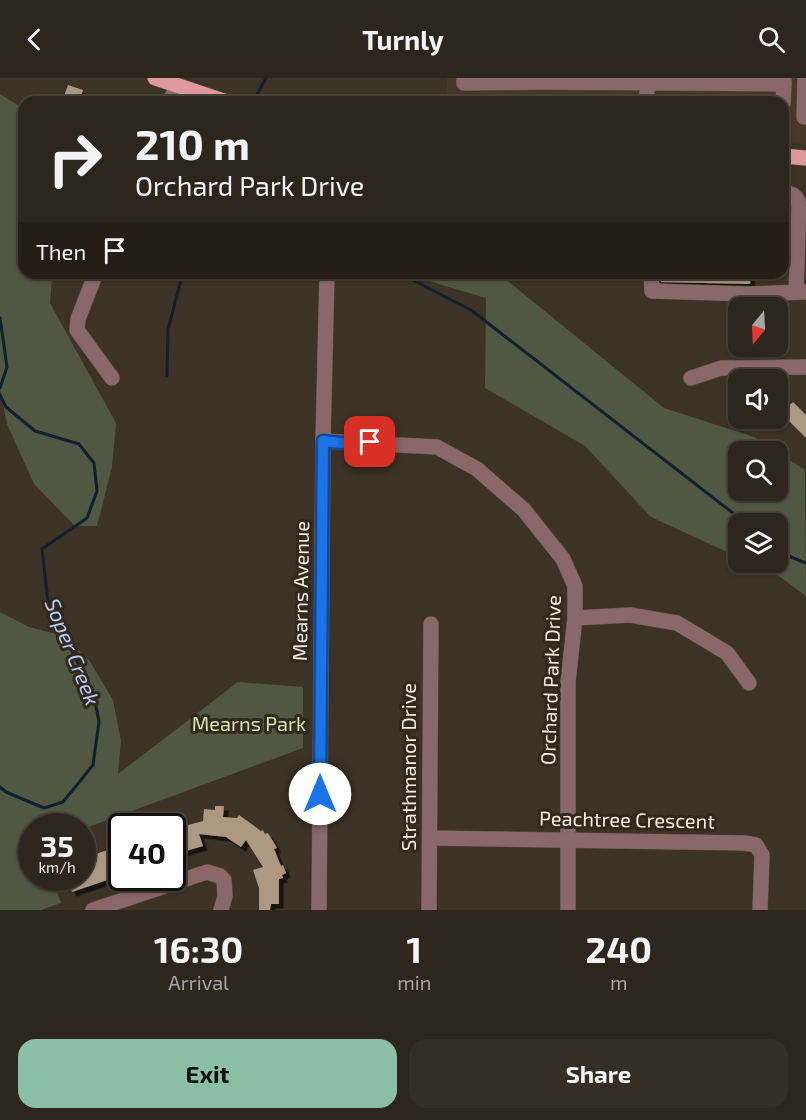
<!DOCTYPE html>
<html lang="en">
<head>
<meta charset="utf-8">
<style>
  :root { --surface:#2d261c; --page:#352e25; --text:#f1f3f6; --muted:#a7a5a3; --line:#48433b; --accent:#8abfa5 }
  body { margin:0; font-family:"Exo 2",sans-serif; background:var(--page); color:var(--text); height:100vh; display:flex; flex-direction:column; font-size:22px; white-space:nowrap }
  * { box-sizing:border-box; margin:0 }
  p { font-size:20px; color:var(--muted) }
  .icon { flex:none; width:33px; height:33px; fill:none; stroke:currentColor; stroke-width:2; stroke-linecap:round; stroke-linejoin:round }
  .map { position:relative; height:832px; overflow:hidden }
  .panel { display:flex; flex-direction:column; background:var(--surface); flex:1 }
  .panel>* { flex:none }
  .top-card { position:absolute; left:18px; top:18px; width:771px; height:183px; border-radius:18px; box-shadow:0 2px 4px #0004,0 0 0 2px var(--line); background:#2d261c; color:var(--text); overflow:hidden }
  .needle { width:39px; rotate:198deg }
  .tools { position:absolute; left:728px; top:219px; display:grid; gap:12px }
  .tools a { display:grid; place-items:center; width:60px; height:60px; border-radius:12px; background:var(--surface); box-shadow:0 2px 4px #0004,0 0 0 2px var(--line); font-size:30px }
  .speed { position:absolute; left:18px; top:735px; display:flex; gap:12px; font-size:30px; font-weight:700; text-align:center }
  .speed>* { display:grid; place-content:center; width:78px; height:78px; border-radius:50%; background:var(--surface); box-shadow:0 2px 4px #0004,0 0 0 2px var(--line); line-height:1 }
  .speed small { font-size:15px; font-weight:400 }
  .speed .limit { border:3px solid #111; border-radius:9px; background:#fff; color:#111 }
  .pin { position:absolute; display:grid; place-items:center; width:51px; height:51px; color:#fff; margin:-26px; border-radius:12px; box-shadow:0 3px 9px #0006 }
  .me { position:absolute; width:66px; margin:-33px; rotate:0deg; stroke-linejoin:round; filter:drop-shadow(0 0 4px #0008) }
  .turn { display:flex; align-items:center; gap:21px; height:126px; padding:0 18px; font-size:27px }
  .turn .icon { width:78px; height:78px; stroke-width:2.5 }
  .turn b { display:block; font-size:42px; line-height:51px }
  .then { display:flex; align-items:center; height:57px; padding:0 18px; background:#0003; gap:12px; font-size:22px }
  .eta { display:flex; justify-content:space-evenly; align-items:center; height:102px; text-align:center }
  .eta b { font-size:36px; font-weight:700; line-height:42px }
  .button { display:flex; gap:12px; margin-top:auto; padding:12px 18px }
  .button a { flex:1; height:69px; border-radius:18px; background:var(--accent); color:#111; font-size:24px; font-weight:700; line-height:69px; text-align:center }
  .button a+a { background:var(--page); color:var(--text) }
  header { display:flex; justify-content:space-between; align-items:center; height:78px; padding:0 18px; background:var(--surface); font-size:27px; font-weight:700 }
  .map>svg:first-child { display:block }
  .built { fill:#473826 }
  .green { fill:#505844 }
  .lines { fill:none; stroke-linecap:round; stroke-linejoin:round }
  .stream { stroke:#131e31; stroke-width:3 }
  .building { fill:#ad9882; filter:url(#shadow) }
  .minor-casing { stroke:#595044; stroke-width:16 }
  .major-casing { stroke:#595044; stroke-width:16 }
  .minor { stroke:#8a6769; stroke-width:15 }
  .major { stroke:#df999d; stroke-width:15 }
  .route-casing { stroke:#114b97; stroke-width:15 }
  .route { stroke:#1a73e8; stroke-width:10 }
  .labels { text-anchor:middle; stroke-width:6; stroke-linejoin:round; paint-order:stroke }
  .street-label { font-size:20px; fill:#f4eee6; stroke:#32281b }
  .park-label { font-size:20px; fill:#d1e4b2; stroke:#32281b }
  .water-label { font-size:21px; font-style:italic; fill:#b5cffd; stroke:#32281b }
</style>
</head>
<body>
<header><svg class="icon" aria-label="back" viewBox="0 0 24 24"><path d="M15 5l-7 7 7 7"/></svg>Turnly<svg class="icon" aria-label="search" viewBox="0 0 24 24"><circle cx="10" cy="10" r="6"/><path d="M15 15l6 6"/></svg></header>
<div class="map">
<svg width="806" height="832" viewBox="0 0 806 832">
  <defs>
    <filter id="shadow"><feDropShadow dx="4.5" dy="4.5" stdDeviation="0" flood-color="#0009"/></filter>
  </defs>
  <rect width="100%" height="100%" fill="#3c3225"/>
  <path class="built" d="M 447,0 L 806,0 L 806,66 L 783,65 L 783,24 L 447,24 Z"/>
  <g class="green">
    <path d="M 0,16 L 24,31 L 24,195 L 56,195 L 52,200 L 50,225 L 116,345 L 112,389 L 97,448 L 75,448 L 34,406 L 7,346 L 0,311 Z"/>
    <path d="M 402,195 L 498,195 L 664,330 L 754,359 L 776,373 L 738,374 L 738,412 L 777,412 L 777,374 L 805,392 L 806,518 L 779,498 L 749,485 L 777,484 L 777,446 L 738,446 L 738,479 L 651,439 L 585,368 L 485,310 L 486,220 Z"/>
    <path d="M 0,534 L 29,549 L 64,558 L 89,582 L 113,622 L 121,663 L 118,696 L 238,604 L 303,609 L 303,670 L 83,751 L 82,748 L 32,748 L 32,800 L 53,800 L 61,825 L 41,832 L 0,832 Z"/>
  </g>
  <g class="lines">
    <g class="stream">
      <path d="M 253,24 L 266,0"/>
      <path d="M 399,195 L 471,232 L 747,446"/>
      <path d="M 0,240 L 7,289 L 0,310"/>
      <path d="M 167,298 L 168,251 L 183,195"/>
      <path d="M 0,317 L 6,329 L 35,353 L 79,366 L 94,385 L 97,413 L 87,440 L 42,471 L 48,524 L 94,618 L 99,644 L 93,687 L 63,724 L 44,730 L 6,714 L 0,709"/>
      <path d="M 777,469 L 791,479 L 806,485"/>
    </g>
  </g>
  <g class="building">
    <path d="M 68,7 L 83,12 L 79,24 L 62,24 Z"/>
    <path d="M 783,133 L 789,133 L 788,159 L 783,158 Z"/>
    <path d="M 661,195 L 751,195 L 750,206 L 661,204 Z"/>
    <rect x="729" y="310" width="9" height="21"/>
    <path d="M 793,324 L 806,337 L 806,360 L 781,335 Z"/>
    <path d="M 215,728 L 224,728 L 223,739 L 237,740 L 239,737 L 261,753 L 263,752 L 265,756 L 268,755 L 277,770 L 274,771 L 281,788 L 283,787 L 286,795 L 282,797 L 283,800 L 279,801 L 279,826 L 271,826 L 270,832 L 259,832 L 259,810 L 253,792 L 263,789 L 246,762 L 241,769 L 226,759 L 199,756 L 203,768 L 172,777 L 172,747 L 186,743 L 188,747 L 203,743 L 204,731 L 215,732 Z"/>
    <path d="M 122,767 L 122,797 L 72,814 L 69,806 L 60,809 L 57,800 L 89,800 L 84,780 Z"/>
  </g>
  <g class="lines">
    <g class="minor-casing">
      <g id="minor">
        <path d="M 464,0 L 464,5 L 540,4 L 784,6 L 784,0"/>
        <path d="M 805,0 L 804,39 L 806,39"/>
        <path d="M 169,24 L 178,8"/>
        <path d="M 647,24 L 647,5"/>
        <path d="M 783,25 L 784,6"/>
        <path d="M 783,115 C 793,115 798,118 799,128 L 796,214"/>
        <path d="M 96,195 L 78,241 L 77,252 L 112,300"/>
        <path d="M 651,195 L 652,213 L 749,216 L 806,214"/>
        <path d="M 691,300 L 721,290 L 806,289"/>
        <path d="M 323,363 L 437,369 L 477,391 L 524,432 L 563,481 L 575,508 L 575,540 L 568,604 L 568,832"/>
        <path d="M 575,540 L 630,537 L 677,545 L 727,575 L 749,605"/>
        <path d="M 430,760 L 744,765 L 756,767 L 762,777 L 760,832"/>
        <path d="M 93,832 L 207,794 L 220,798 L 224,802 L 225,818 L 221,832"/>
        <path d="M 319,832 L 323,363 L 327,195"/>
        <path d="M 429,832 L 431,546"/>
      </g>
    </g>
    <g class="major-casing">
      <g id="major">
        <path d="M 155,0 L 227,24"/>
        <path d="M 783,78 L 806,80"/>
      </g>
    </g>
    <use href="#minor" class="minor"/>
    <use href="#major" class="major"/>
  </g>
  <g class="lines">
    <g class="route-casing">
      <path id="route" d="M 320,716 L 323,363 L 340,365 L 370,364"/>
    </g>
    <use href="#route" class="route"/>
  </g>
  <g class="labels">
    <g class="street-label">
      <text transform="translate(301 513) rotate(-89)" y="7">Mearns Avenue</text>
      <text transform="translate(551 602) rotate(-88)" y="7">Orchard Park Drive</text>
      <text transform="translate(409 689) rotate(-90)" y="7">Strathmanor Drive</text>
      <text transform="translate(627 742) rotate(1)" y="7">Peachtree Crescent</text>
    </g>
    <g class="park-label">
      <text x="249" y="653">Mearns Park</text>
    </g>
    <g class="water-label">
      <text transform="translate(72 574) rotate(68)" y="7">Soper Creek</text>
    </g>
  </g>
</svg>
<div class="tools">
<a><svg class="needle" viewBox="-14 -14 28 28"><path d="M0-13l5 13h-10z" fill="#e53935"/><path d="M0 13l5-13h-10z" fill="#a7a5a3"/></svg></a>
<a><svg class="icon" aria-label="sound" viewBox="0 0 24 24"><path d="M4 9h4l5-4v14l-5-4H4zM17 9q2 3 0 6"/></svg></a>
<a><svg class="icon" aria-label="search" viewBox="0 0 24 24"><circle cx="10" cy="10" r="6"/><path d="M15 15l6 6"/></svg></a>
<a><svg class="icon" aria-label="layers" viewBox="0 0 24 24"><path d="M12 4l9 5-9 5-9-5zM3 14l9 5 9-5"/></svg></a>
</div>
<div class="speed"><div>35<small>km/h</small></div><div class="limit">40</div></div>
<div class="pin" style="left:370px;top:364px;background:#d93025"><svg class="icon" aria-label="arrive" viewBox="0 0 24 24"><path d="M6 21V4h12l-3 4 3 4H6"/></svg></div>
<svg class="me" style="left:320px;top:716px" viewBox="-20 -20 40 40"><circle r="19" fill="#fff"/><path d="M0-13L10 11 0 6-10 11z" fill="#1a73e8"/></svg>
<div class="top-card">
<div class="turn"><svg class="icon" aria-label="right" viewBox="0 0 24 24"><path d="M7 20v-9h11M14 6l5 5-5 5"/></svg><div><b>210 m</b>Orchard Park Drive</div></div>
<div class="then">Then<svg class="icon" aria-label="arrive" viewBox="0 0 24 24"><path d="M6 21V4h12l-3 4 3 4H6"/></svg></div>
</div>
</div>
<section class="panel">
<div class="eta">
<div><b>16:30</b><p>Arrival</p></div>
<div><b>1</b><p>min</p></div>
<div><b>240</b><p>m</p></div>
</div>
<div class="button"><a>Exit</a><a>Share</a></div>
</section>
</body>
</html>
